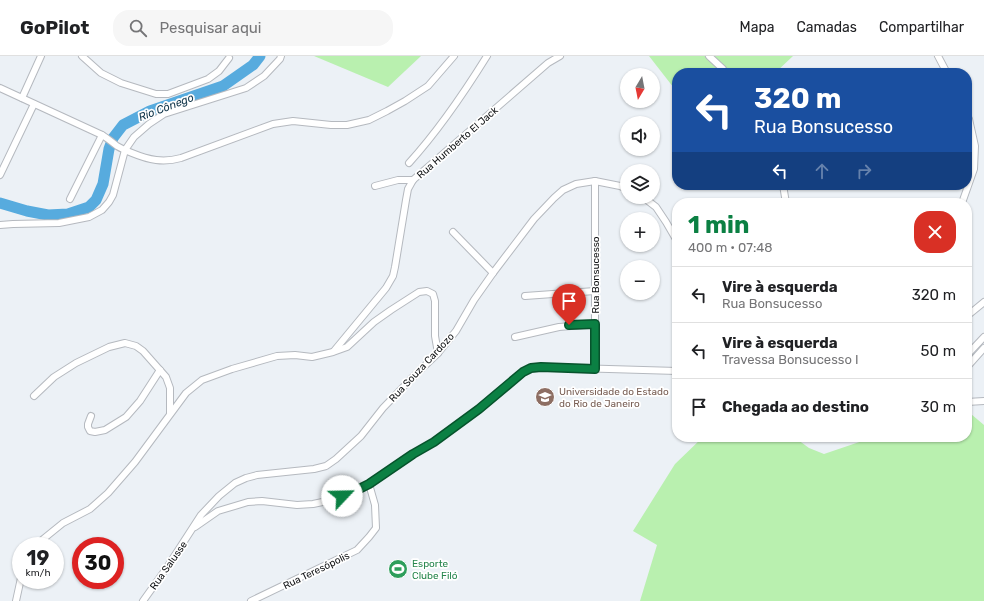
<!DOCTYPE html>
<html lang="pt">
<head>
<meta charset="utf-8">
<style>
  :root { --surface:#fff; --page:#f6f6f6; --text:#202124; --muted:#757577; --line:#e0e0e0; --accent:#0b8043 }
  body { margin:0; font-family:Rubik,sans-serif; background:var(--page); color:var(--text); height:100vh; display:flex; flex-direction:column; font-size:15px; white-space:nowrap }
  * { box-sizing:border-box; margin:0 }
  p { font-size:13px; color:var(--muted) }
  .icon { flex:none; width:22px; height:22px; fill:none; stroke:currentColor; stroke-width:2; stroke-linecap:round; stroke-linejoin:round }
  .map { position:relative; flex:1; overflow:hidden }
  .details { position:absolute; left:672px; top:142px; width:300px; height:244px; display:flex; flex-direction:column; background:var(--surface); border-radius:16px; box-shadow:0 1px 3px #0004 }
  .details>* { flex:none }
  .guide { position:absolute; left:672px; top:12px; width:300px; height:122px; border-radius:16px; box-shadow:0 1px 3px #0004; background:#1a4fa0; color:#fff; overflow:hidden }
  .needle { width:26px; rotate:190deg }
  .tools { position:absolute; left:620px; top:12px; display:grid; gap:8px }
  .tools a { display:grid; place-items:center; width:40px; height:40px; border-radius:50%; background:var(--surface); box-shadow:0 1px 3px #0004; font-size:20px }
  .speed { position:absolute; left:12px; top:481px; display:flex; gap:8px; font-size:20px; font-weight:700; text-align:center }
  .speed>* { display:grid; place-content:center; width:52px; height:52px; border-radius:50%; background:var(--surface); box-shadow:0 1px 3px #0004; line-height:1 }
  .speed small { font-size:10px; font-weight:400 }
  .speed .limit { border:6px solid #d22; background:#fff; color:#111 }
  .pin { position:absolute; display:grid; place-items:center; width:34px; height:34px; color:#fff; margin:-41px -17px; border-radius:50% 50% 50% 0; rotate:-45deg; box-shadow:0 0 4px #0007 }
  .pin .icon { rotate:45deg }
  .me { position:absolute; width:44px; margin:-22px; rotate:66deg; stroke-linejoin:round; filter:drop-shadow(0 0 3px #0008) }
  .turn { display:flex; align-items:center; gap:14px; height:84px; padding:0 16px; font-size:18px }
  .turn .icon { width:52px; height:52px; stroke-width:2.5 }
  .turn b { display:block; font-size:28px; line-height:34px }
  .lanes { display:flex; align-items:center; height:38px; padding:0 16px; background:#0003; justify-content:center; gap:20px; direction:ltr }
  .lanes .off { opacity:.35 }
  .round { display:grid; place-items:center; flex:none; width:42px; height:42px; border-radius:16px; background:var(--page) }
  .overview { display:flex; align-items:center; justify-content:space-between; height:68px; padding:0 16px }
  h1 { font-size:24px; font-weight:700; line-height:30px; color:var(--accent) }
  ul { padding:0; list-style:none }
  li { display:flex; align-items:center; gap:12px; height:56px; padding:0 16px; border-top:1px solid var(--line) }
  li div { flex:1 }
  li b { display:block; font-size:15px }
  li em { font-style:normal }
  header { display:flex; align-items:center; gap:24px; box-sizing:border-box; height:56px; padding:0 20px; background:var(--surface); border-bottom:1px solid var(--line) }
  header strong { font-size:19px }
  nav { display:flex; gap:22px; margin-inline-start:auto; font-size:14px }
  .search { width:280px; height:36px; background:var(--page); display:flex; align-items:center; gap:10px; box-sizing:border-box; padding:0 14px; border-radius:16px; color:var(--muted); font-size:15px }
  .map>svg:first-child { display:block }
  .green { fill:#b9f0af }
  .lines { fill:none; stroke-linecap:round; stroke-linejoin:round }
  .river { stroke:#57abde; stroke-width:11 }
  .minor-casing { stroke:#b5b9bf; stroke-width:8 }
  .minor { stroke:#fff; stroke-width:6 }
  .route-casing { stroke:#07532c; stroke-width:10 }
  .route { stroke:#0b8043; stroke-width:7 }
  .labels { text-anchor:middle; stroke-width:3.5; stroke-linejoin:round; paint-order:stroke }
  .street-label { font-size:10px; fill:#0f1113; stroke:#fff }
  .education-label { font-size:10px; fill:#785e54; stroke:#fff; text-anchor:start }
  .leisure-label { font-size:10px; fill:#27864d; stroke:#fff; text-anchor:start }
  .water-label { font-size:11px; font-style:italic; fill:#0e3348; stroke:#fff }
</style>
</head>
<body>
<header>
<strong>GoPilot</strong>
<div class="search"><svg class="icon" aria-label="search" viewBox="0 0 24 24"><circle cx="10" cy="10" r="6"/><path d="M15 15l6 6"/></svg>Pesquisar aqui</div>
<nav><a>Mapa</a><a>Camadas</a><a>Compartilhar</a></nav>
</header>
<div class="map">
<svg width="984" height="545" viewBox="0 0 984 545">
  <rect width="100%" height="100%" fill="#ecf1f6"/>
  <g class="green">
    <path d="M 314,0 L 421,0 L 388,31 Z"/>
    <path d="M 649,0 L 793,0 L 775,17 L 677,17 L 677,36 Z"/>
    <path d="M 967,358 L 971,358 L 984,369 L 984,545 L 640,545 L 657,489 L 633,475 L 675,408 L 703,381 L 794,381 L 809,392 L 824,398 L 874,381 L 967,381 Z"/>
  </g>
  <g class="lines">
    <path class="river" d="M 0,147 L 27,155 L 48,159 L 68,158 L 89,151 L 96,144 L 103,128 L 109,93 L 113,82 L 123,69 L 150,55 L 223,30 L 253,9 L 260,0"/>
    <g class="minor-casing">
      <g id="minor">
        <path d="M 82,0 L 101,17 L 121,27 L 156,38 L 168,38 L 208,23 L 219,15 L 229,2"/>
        <path d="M 709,0 L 723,13 L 725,17"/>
        <path d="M 938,0 L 947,17"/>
        <path d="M 0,32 L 102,79 C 107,82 112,86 117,90 C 122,93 127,95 132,97 C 149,104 163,107 181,102 L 273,68 L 293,65 L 331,69 L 347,69 L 369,64 L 387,55 L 405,45 L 428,30 L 454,0"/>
        <path d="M 22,42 L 41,0"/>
        <path d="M 409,107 C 439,74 464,37 487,0"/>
        <path d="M 0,119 L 34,48"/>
        <path d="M 595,125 L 595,313"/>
        <path d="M 783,129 L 786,147"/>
        <path d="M 375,130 L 398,124 L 413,124"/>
        <path d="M 643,141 L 656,151 L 666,166 L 677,185"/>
        <path d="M 70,143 L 102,79"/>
        <path d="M 962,147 L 974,113 L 975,90 L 969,63 L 967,60"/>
        <path d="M 0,169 L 13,168 L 59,167 L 89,161 L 102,154 L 109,146 L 113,139 L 125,94 L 134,81 L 149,68 L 164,58 L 246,32 L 264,20 L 280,3 L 281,0"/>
        <path d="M 453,176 L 493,217"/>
        <path d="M 525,240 L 595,235"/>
        <path d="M 967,260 L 984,246"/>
        <path d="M 515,281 L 559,271 L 595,268"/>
        <path d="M 334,295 L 386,232 L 393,220 L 395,211 L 406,144 L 408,133 L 413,124 L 548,7 L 560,0"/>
        <path d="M 967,299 L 984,281"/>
        <path d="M 967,311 L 984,292"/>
        <path d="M 34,340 L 54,321 L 76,307 L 109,291 L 125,287 L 136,290 L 143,295 L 166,321 L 170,332 L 170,357"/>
        <path d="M 967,346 L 984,345"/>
        <path d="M 91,360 L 88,368 L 88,371 L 90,375 L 95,376 L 105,374 L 126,361 L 140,345 L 160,314"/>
        <path d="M 817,381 L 825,382 L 829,381"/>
        <path d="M 195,471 L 218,455 L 248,446 L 262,445 L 297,449 L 313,448 L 332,444 L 351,437 L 369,428 L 413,398 L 434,386 L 479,353 L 523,316 L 531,312 L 541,311 L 677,315"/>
        <path d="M 38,490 L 42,484 L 63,467 L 90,453 L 108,437 L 135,406 L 186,337 L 202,324 L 232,313 L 277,300 L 295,299 L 312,301 L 333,296 L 347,291 L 374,266 L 391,254 L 419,236 L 427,235 L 433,238 L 435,245 L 435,280 L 438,297"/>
        <path d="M 16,545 L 21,522"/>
        <path d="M 143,545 L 168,510 L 201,459 L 219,440 L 235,427 L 246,422 L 257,419 L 314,413 L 326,410 L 336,403 L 361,380 L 383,352 L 411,323 L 438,297 L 456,275 L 474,244 L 493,217 L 534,163 L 554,142 L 563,134 L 576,128 L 595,125 L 620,130 L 627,133"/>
        <path d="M 251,545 L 357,494 L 369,481 L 376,472 L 375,449 L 369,428"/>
      </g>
    </g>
    <use href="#minor" class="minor"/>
  </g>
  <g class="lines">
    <g class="route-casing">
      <path id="route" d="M 342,440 L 351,437 L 369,428 L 413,398 L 434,386 L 479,353 L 523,316 L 531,312 L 541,311 L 595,313 L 595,268 L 569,269"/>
    </g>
    <use href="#route" class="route"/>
  </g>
  <defs>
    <g id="university-disc" transform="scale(1)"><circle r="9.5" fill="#8d6e63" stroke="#fff"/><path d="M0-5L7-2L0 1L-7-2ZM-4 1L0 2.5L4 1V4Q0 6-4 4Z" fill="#fff"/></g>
    <g id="stadium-disc" transform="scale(1)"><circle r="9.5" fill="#2e9e5b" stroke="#fff"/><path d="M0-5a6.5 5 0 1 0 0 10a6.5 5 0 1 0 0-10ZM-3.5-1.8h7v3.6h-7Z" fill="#fff"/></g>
  </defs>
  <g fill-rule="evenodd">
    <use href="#university-disc" x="545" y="341"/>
    <use href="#stadium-disc" x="398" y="513"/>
  </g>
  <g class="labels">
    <g class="street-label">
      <text transform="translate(457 86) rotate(-41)" y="4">Rua Humberto El Jack</text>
      <text transform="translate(595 219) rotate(-90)" y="4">Rua Bonsucesso</text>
      <text transform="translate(421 311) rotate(-47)" y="4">Rua Souza Cardozo</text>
      <text transform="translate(168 509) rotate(-55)" y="4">Rua Salusse</text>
      <text transform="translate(316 514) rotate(-26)" y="4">Rua Teresópolis</text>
    </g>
    <g class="education-label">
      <text x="559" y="339">Universidade do Estado<tspan x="559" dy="12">do Rio de Janeiro</tspan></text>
    </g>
    <g class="leisure-label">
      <text x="412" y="511">Esporte<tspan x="412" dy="12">Clube Filó</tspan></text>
    </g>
    <g class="water-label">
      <text transform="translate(166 51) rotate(-21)" y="4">Rio Cônego</text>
    </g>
  </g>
</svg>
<div class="tools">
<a><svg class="needle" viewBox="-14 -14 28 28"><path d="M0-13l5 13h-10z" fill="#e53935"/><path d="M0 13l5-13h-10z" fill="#757577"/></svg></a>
<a><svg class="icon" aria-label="sound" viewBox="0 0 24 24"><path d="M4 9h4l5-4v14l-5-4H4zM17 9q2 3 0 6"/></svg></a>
<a><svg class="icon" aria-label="layers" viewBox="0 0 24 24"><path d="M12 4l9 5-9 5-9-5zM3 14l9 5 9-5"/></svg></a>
<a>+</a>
<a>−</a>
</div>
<div class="speed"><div>19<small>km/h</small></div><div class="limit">30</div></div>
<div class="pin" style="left:569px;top:269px;background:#d93025"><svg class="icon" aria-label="arrive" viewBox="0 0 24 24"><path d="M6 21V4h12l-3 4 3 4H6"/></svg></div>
<svg class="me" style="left:342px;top:440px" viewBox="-20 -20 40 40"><circle r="19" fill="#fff"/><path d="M0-13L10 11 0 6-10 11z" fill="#0b8043"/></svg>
<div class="guide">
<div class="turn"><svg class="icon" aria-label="left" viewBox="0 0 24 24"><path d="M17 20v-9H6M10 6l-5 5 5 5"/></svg><div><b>320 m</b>Rua Bonsucesso</div></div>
<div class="lanes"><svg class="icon" aria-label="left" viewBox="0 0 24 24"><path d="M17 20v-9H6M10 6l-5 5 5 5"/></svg><svg class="icon off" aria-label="ahead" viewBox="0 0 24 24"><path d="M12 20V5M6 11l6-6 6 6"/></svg><svg class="icon off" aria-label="right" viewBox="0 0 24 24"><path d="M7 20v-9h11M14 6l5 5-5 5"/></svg></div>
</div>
<section class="details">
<div class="overview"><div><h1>1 min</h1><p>400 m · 07:48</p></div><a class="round" style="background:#d93025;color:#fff"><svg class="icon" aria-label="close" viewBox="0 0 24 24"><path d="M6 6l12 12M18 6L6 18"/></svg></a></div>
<ul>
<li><svg class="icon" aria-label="left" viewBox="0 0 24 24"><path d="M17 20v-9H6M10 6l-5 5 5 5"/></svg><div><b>Vire à esquerda</b><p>Rua Bonsucesso</p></div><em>320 m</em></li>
<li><svg class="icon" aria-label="left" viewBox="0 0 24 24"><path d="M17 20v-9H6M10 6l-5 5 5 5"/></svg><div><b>Vire à esquerda</b><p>Travessa Bonsucesso I</p></div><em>50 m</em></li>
<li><svg class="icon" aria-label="arrive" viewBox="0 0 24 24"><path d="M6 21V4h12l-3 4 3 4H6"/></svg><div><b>Chegada ao destino</b></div><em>30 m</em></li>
</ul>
</section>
</div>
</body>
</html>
